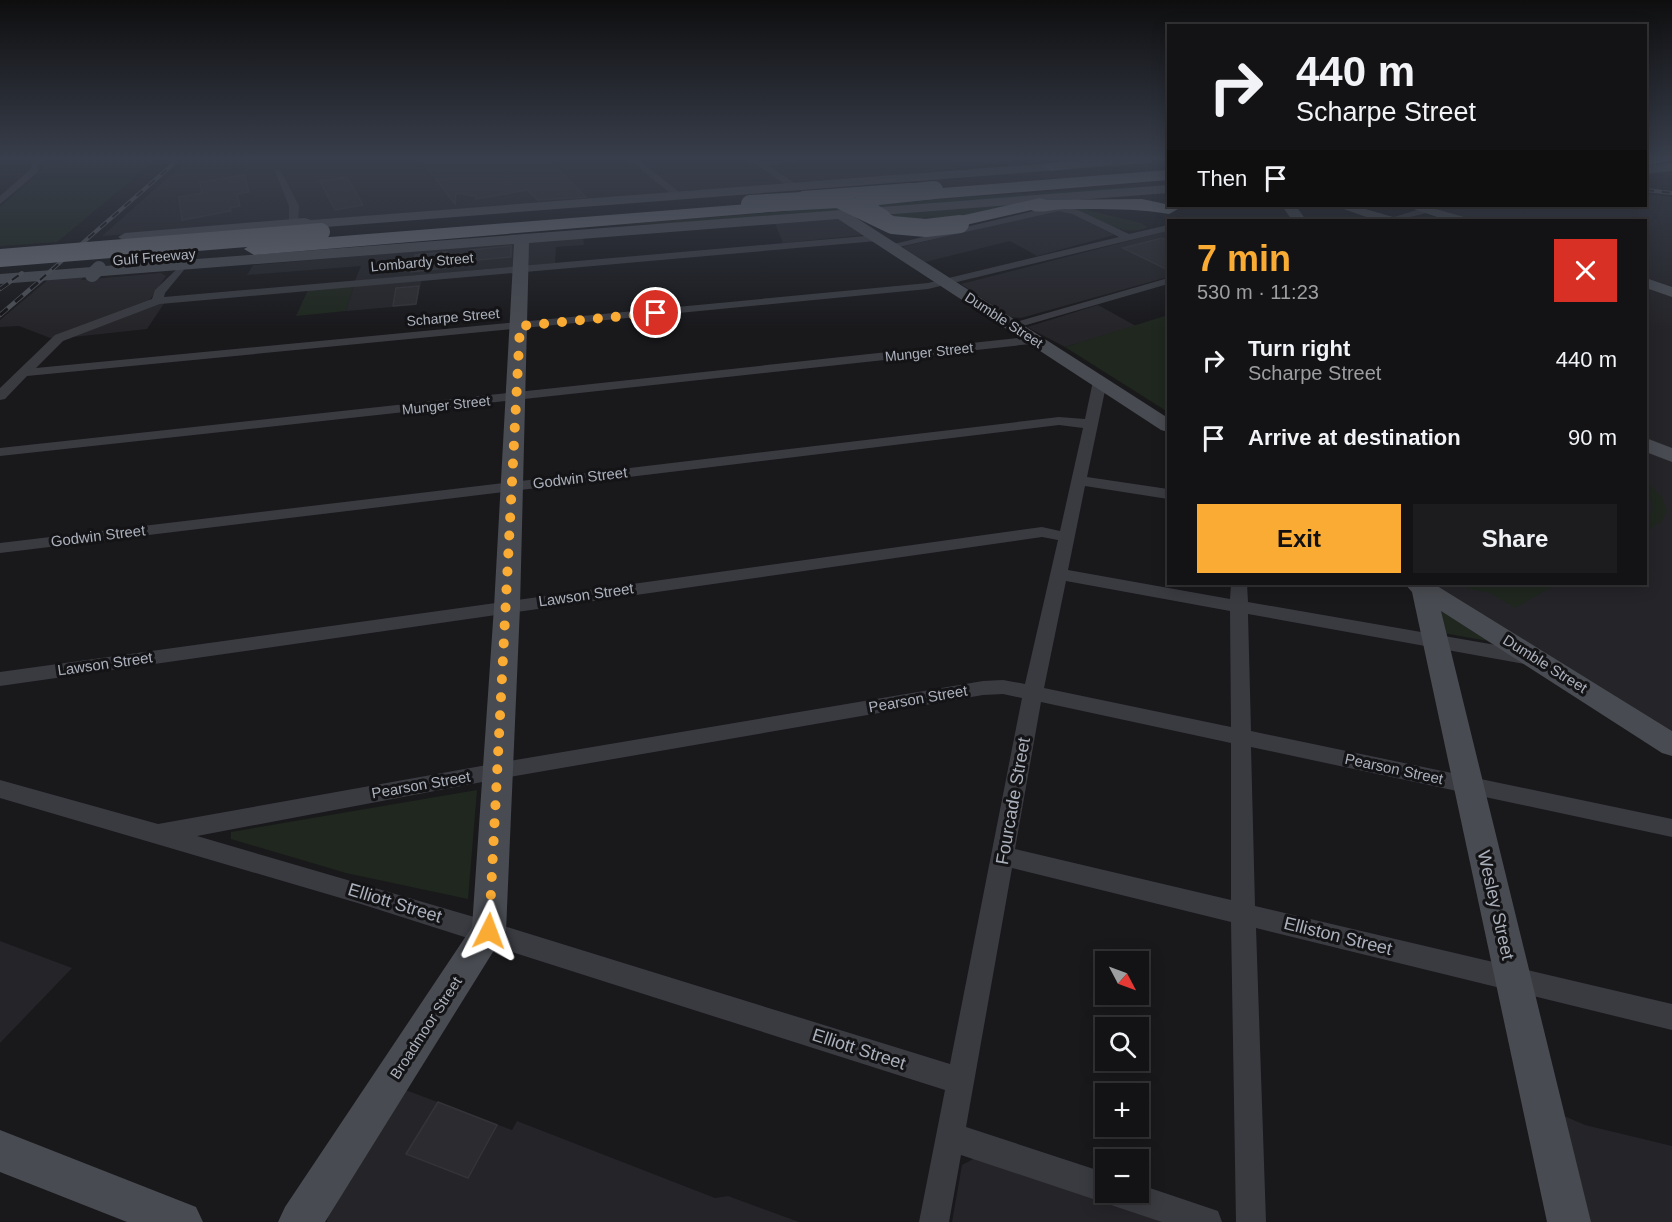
<!DOCTYPE html>
<html lang="en">
<head>
<meta charset="utf-8">
<style>
  :root { --surface:#131315; --page:#1c1c1e; --text:#f1f3f6; --muted:#9d9ea0; --line:#323234; --accent:#f9ab34 }
  body { margin:0; font-family:Arial,sans-serif; background:var(--page); color:var(--text); height:100vh; display:flex; flex-direction:column; font-size:22px; white-space:nowrap }
  * { box-sizing:border-box; margin:0 }
  p { font-size:20px; color:var(--muted) }
  .icon { flex:none; width:33px; height:33px; fill:none; stroke:currentColor; stroke-width:2; stroke-linecap:round; stroke-linejoin:round }
  .map { position:relative; flex:1; overflow:hidden }
  .side { position:absolute; left:1167px; top:219px; width:480px; height:366px; display:flex; flex-direction:column; background:var(--surface); border-radius:0px; box-shadow:0 3px 15px #0003,0 0 0 2px var(--line) }
  .side>* { flex:none }
  .guide { position:absolute; left:1167px; top:24px; width:480px; height:183px; border-radius:0px; box-shadow:0 3px 15px #0003,0 0 0 2px var(--line); background:#131315; color:var(--text); overflow:hidden }
  .needle { width:39px; rotate:131deg }
  .tools { position:absolute; left:1095px; top:951px; display:grid; gap:12px }
  .tools a { display:grid; place-items:center; width:54px; height:54px; border-radius:0px; background:var(--surface); box-shadow:0 3px 15px #0003,0 0 0 2px var(--line); font-size:30px }
  .pin { position:absolute; display:grid; place-items:center; width:51px; height:51px; color:#fff; margin:-26px; border:3px solid #fff; border-radius:50%; box-shadow:0 2px 6px #0007 }
  .me { position:absolute; width:66px; margin:-33px; rotate:3deg; stroke-linejoin:round; filter:drop-shadow(0 0 4px #0008) }
  .turn { display:flex; align-items:center; gap:21px; height:126px; padding:0 30px; font-size:27px }
  .turn .icon { width:78px; height:78px; stroke-width:2.5 }
  .turn b { display:block; font-size:42px; line-height:51px }
  .then { display:flex; align-items:center; height:57px; padding:0 30px; background:#0003; gap:12px; font-size:22px }
  .round { display:grid; place-items:center; flex:none; width:63px; height:63px; border-radius:0px; background:var(--page) }
  .summary { display:flex; align-items:center; justify-content:space-between; height:102px; padding:0 30px }
  h1 { font-size:36px; font-weight:800; line-height:45px; color:var(--accent) }
  .primary-button { display:flex; gap:12px; margin-top:auto; padding:12px 30px }
  .primary-button a { flex:1; height:69px; border-radius:0px; background:var(--accent); color:#111; font-size:24px; font-weight:800; line-height:69px; text-align:center }
  .primary-button a+a { background:var(--page); color:var(--text) }
  ul { padding:0; list-style:none }
  li { display:flex; align-items:center; gap:18px; height:78px; padding:0 30px }
  li div { flex:1 }
  li b { display:block; font-size:22px }
  li em { font-style:normal }
  .map>svg:first-child { display:block }
  .built { fill:#252529 }
  .green { fill:#1f271f }
  .building { fill:#2c2c30; stroke:#333338; stroke-width:1.5 }
  .lines { fill:none; stroke-linecap:round; stroke-linejoin:round }
  .street { fill:#3a3b41; fill-rule:evenodd }
  .secondary { fill:#484b51; fill-rule:evenodd }
  .primary { fill:#565960; fill-rule:evenodd }
  .highway { fill:#666a72; fill-rule:evenodd }
  .rail-far1-casing { stroke:#4d5056; stroke-width:4 }
  .rail-casing { stroke:#4d5056; stroke-width:4.5 }
  .rail-far1 { stroke:#141417; stroke-width:2; stroke-dasharray:8; stroke-linecap:butt }
  .rail { stroke:#141417; stroke-width:3; stroke-dasharray:10; stroke-linecap:butt }
  .secondary-bridge { stroke:#484b51; stroke-width:14 }
  .highway-bridge { stroke:#666a72; stroke-width:18 }
  .route { stroke:#f9ab34; stroke-width:10; stroke-dasharray:0 18 }
  .labels { text-anchor:middle; stroke-width:6; stroke-linejoin:round; paint-order:stroke }
  .far-street-label { font-size:14px; fill:#abb1bc; stroke:#141417 }
  .street-label { font-size:15px; fill:#abb1bc; stroke:#141417 }
  .near-street-label { font-size:18px; fill:#abb1bc; stroke:#141417 }
</style>
</head>
<body>
<div class="map">
<svg width="1672" height="1222" viewBox="0 0 1672 1222">
  <rect width="100%" height="100%" fill="#19191c"/>
  <g class="built">
    <path d="M 189,159 L 1036,159 L 873,178 L 102,236 Z"/>
    <path d="M 1646,194 L 1672,197 L 1672,288 L 1646,279 L 1646,220 L 1467,220 L 1421,206 L 1646,206 Z"/>
    <path d="M 1057,210 L 1068,212 L 1114,235 L 1037,256 L 1010,241 L 925,262 L 902,247 Z"/>
    <path d="M 835,217 L 863,235 L 783,243 L 774,221 Z"/>
    <path d="M 1168,231 L 1168,277 L 1021,318 L 1011,317 L 961,284 Z"/>
    <path d="M 583,237 L 584,245 L 556,247 L 555,263 L 355,281 L 361,266 L 247,275 L 253,265 Z"/>
    <path d="M 161,273 L 166,276 L 149,301 L 53,339 L 19,326 L 0,327 L 0,320 L 49,279 L 85,276 L 81,280 Z"/>
    <path d="M 422,279 L 416,305 L 346,311 L 354,285 Z"/>
    <path d="M 1646,286 L 1672,294 L 1672,450 L 1646,438 Z"/>
    <path d="M 165,302 L 147,329 L 73,337 Z"/>
    <path d="M 1098,305 L 1136,326 L 1065,347 L 1027,327 Z"/>
    <path d="M 1646,448 L 1672,460 L 1672,731 L 1434,584 L 1646,584 Z"/>
    <path d="M 0,941 L 72,968 L 0,1043 Z"/>
    <path d="M 403,1089 L 512,1130 L 517,1121 L 715,1198 L 728,1196 L 799,1222 L 327,1222 L 329,1208 Z"/>
    <path d="M 1562,1115 L 1585,1125 L 1672,1146 L 1672,1222 L 1590,1222 Z"/>
    <path d="M 975,1158 L 1183,1222 L 952,1222 L 962,1165 Z"/>
  </g>
  <g class="green">
    <path d="M 90,159 L 157,159 L 57,242 L 0,246 L 0,207 L 43,170 L 45,164 Z"/>
    <path d="M 1138,161 L 1139,164 L 624,204 L 685,197 Z"/>
    <path d="M 1135,186 L 1137,188 L 869,208 L 867,204 Z"/>
    <path d="M 1168,191 L 1044,200 L 950,222 L 914,223 L 934,216 C 917,220 893,221 877,213 Z"/>
    <path d="M 853,206 L 856,209 L 663,224 L 616,225 Z"/>
    <path d="M 1079,208 L 1141,223 L 1147,227 C 1124,239 1097,218 1076,209 Z"/>
    <path d="M 354,285 L 346,311 L 296,316 L 308,290 Z"/>
    <path d="M 1168,315 L 1168,412 L 1065,347 Z"/>
    <path d="M 1646,480 L 1662,497 L 1667,511 L 1661,522 L 1646,531 L 1646,517 L 1653,510 C 1652,499 1645,491 1646,480 Z"/>
    <path d="M 1450,584 L 1494,587 L 1557,584 L 1515,608 L 1490,593 Z"/>
    <path d="M 1438,609 L 1488,641 L 1443,633 Z"/>
    <path d="M 477,790 L 468,899 L 346,873 L 231,839 L 231,832 Z"/>
  </g>
  <g class="building">
    <path d="M 442,159 L 547,159 L 586,197 L 538,200 L 527,190 L 476,199 L 476,196 L 456,193 L 455,204 L 423,162 Z"/>
    <path d="M 244,175 L 249,192 L 237,194 L 240,206 L 230,208 L 231,211 L 182,220 L 179,197 L 202,193 L 200,182 Z"/>
    <path d="M 347,177 L 363,205 L 335,210 L 320,181 Z"/>
    <path d="M 1162,238 L 1168,241 L 1168,270 L 1123,248 Z"/>
    <path d="M 511,246 L 511,257 L 468,261 L 470,250 Z"/>
    <path d="M 447,252 L 445,268 L 411,272 L 415,255 Z"/>
    <path d="M 419,286 L 416,304 L 393,306 L 396,288 Z"/>
    <path d="M 438,1102 L 497,1125 L 468,1178 L 406,1154 Z"/>
  </g>
  <g class="lines">
    <g class="street">
      <path d="M 32,159 L 40,159 L 38,172 L 0,204 L 0,196 L 31,169 Z"/>
      <path d="M 628,159 L 637,159 L 683,195 L 675,197 Z"/>
      <path d="M 748,159 L 763,162 L 798,159 L 769,166 L 800,187 L 792,189 Z"/>
      <path d="M 274,169 L 281,171 L 299,206 L 298,224 L 289,222 L 289,206 Z"/>
      <path d="M 1059,205 L 1078,210 L 1129,234 L 1168,225 L 1168,231 L 928,289 L 27,376 L 5,399 L 0,400 L 0,388 L 55,335 L 152,299 L 155,290 L 179,267 L 184,270 L 165,293 L 164,297 L 877,235 L 882,238 L 877,241 L 160,304 L 63,341 L 36,368 L 928,283 L 1119,237 L 1072,214 L 1059,211 L 890,249 L 885,246 Z"/>
      <path d="M 1427,207 L 1430,208 L 1430,212 L 1399,220 L 1384,220 Z"/>
      <path d="M 1168,278 L 1168,284 L 1016,328 L 1006,325 Z"/>
      <path d="M 1036,336 L 1042,340 L 1040,343 L 0,456 L 0,448 Z"/>
      <path d="M 1100,377 L 1107,381 L 1087,477 L 1168,489 L 1168,499 L 1085,486 L 1068,570 L 1230,599 L 1231,584 L 1247,584 L 1248,602 L 1530,651 L 1537,653 L 1539,658 L 1537,663 L 1530,665 L 1248,614 L 1251,731 L 1672,819 L 1672,837 L 1251,747 L 1255,906 L 1672,1004 L 1672,1030 L 1256,928 L 1266,1222 L 1236,1222 L 1231,922 L 1012,868 L 966,1127 L 1106,1173 L 1106,1192 L 1138,1192 L 1138,1184 L 1218,1211 L 1222,1222 L 1162,1222 L 961,1155 L 949,1222 L 919,1222 L 945,1090 L 361,904 L 0,798 L 0,780 L 158,824 L 498,763 L 983,681 L 1003,680 L 1025,684 L 1058,540 L 1042,537 L 0,686 L 0,672 L 1042,527 L 1060,531 L 1083,428 L 1059,425 L 0,553 L 0,543 L 1059,417 L 1085,419 L 1093,381 ZM 1066,581 L 1230,611 L 1231,727 L 1044,688 ZM 1003,694 L 1022,698 L 950,1064 L 481,919 L 197,836 L 498,779 L 983,695 ZM 1041,702 L 1231,743 L 1231,900 L 1015,849 Z"/>
    </g>
    <g class="secondary">
      <path d="M 1103,159 L 1155,159 L 1149,163 L 287,230 L 281,228 L 125,241 L 118,237 L 125,233 L 305,218 L 311,220 Z"/>
      <path d="M 1672,163 L 1672,171 L 1646,174 L 1646,166 Z"/>
      <path d="M 1168,185 L 1168,193 L 855,217 L 1168,418 L 1168,432 L 1161,430 L 838,219 L 529,243 L 520,607 L 506,931 L 325,1222 L 278,1222 L 285,1207 L 472,927 L 494,607 L 514,244 L 0,284 L 0,274 Z"/>
      <path d="M 1282,206 L 1296,206 L 1306,220 L 1292,220 Z"/>
      <path d="M 1335,206 L 1355,206 L 1393,217 L 1395,220 L 1375,220 Z"/>
      <path d="M 1405,206 L 1425,206 L 1464,217 L 1466,220 L 1446,220 Z"/>
      <path d="M 1646,278 L 1672,287 L 1672,297 L 1646,288 Z"/>
      <path d="M 1646,438 L 1672,448 L 1672,462 L 1646,452 Z"/>
      <path d="M 1405,584 L 1434,584 L 1672,731 L 1672,756 L 1662,753 L 1441,611 L 1591,1222 L 1547,1222 L 1412,592 Z"/>
      <path d="M 0,1130 L 196,1207 L 203,1222 L 127,1222 L 0,1172 Z"/>
    </g>
    <path class="primary" d="M 1082,159 L 1121,159 L 1114,163 L 1051,171 L 1044,167 L 1051,163 Z"/>
    <g class="highway">
      <path d="M 1646,159 L 1672,159 L 1672,160 L 1646,166 Z"/>
      <path d="M 1168,170 L 1168,180 L 898,202 L 892,201 L 891,195 L 802,201 L 793,196 L 802,191 L 910,183 L 916,184 L 917,190 Z"/>
      <path d="M 1040,198 L 1047,200 L 1142,199 L 1175,206 L 1178,209 L 1169,214 C 1134,208 1100,209 1064,209 C 1053,209 1041,214 1031,210 L 957,227 L 948,222 L 951,218 Z"/>
      <path d="M 787,201 L 793,202 L 796,206 L 793,210 L 254,255 L 244,249 L 254,243 Z"/>
    </g>
    <g class="rail-far1-casing">
      <g id="rail-far1">
        <path d="M 1646,190 L 1672,193"/>
        <path d="M 12,280 L 22,273"/>
        <path d="M 40,280 L 179,159"/>
      </g>
    </g>
    <g class="rail-casing">
      <g id="rail">
        <path d="M 0,289 L 14,279"/>
        <path d="M 0,315 L 42,279"/>
      </g>
    </g>
    <use href="#rail-far1" class="rail-far1"/>
    <use href="#rail" class="rail"/>
    <path class="secondary-bridge" d="M 92,275 L 99,268"/>
    <g class="highway-bridge">
      <path d="M 750,204 L 838,199 L 892,225 L 926,228 L 960,224"/>
      <path d="M 882,218 L 865,208 L 864,201 L 878,196 L 934,190"/>
      <path d="M 0,258 L 321,232"/>
    </g>
  </g>
  <linearGradient id="sky" x2="0" y2="1"><stop stop-color="#0e0e0f"/><stop offset="0.48" stop-color="#383e4b"/><stop offset="1" stop-color="#383e4b" stop-opacity="0"/></linearGradient>
  <rect width="1672" height="330" fill="url(#sky)"/>
  <g class="lines">
    <path class="route" d="M 489,931 L 520,326 L 656,313"/>
  </g>
  <g class="labels">
    <g class="far-street-label">
      <text transform="translate(154 257) rotate(-5)" y="5">Gulf Freeway</text>
      <text transform="translate(422 262) rotate(-5)" y="5">Lombardy Street</text>
      <text transform="translate(453 317) rotate(-5)" y="5">Scharpe Street</text>
      <text transform="translate(1004 320) rotate(33)" y="5">Dumble Street</text>
      <text transform="translate(929 352) rotate(-6)" y="5">Munger Street</text>
      <text transform="translate(446 405) rotate(-6)" y="5">Munger Street</text>
    </g>
    <g class="street-label">
      <text transform="translate(580 478) rotate(-7)" y="5">Godwin Street</text>
      <text transform="translate(98 536) rotate(-7)" y="5">Godwin Street</text>
      <text transform="translate(586 595) rotate(-8)" y="5">Lawson Street</text>
      <text transform="translate(105 664) rotate(-8)" y="5">Lawson Street</text>
      <text transform="translate(1545 664) rotate(32)" y="5">Dumble Street</text>
      <text transform="translate(918 699) rotate(-10)" y="5">Pearson Street</text>
      <text transform="translate(1394 769) rotate(12)" y="5">Pearson Street</text>
      <text transform="translate(421 785) rotate(-10)" y="5">Pearson Street</text>
      <text transform="translate(426 1028) rotate(-57)" y="5">Broadmoor Street</text>
    </g>
    <g class="near-street-label">
      <text transform="translate(1013 801) rotate(-80)" y="6">Fourcade Street</text>
      <text transform="translate(395 903) rotate(17)" y="6">Elliott Street</text>
      <text transform="translate(1496 905) rotate(77)" y="6">Wesley Street</text>
      <text transform="translate(1338 936) rotate(14)" y="6">Elliston Street</text>
      <text transform="translate(859 1049) rotate(18)" y="6">Elliott Street</text>
    </g>
  </g>
</svg>
<div class="tools">
<a><svg class="needle" viewBox="-14 -14 28 28"><path d="M0-13l5 13h-10z" fill="#e53935"/><path d="M0 13l5-13h-10z" fill="#9d9ea0"/></svg></a>
<a><svg class="icon" aria-label="search" viewBox="0 0 24 24"><circle cx="10" cy="10" r="6"/><path d="M15 15l6 6"/></svg></a>
<a>+</a>
<a>−</a>
</div>
<div class="pin" style="left:656px;top:313px;background:#d93025"><svg class="icon" aria-label="arrive" viewBox="0 0 24 24"><path d="M6 21V4h12l-3 4 3 4H6"/></svg></div>
<svg class="me" style="left:489px;top:931px" viewBox="-20 -20 40 40"><path d="M0-17L14 15 0 8-14 15z" fill="#f9ab34" stroke="#fff" stroke-width="4"/></svg>
<div class="guide">
<div class="turn"><svg class="icon" aria-label="right" viewBox="0 0 24 24"><path d="M7 20v-9h11M14 6l5 5-5 5"/></svg><div><b>440 m</b>Scharpe Street</div></div>
<div class="then">Then<svg class="icon" aria-label="arrive" viewBox="0 0 24 24"><path d="M6 21V4h12l-3 4 3 4H6"/></svg></div>
</div>
<section class="side">
<div class="summary"><div><h1>7 min</h1><p>530 m · 11:23</p></div><a class="round" style="background:#d93025;color:#fff"><svg class="icon" aria-label="close" viewBox="0 0 24 24"><path d="M6 6l12 12M18 6L6 18"/></svg></a></div>
<ul>
<li><svg class="icon" aria-label="right" viewBox="0 0 24 24"><path d="M7 20v-9h11M14 6l5 5-5 5"/></svg><div><b>Turn right</b><p>Scharpe Street</p></div><em>440 m</em></li>
<li><svg class="icon" aria-label="arrive" viewBox="0 0 24 24"><path d="M6 21V4h12l-3 4 3 4H6"/></svg><div><b>Arrive at destination</b></div><em>90 m</em></li>
</ul>
<div class="primary-button"><a>Exit</a><a>Share</a></div>
</section>
</div>
</body>
</html>
